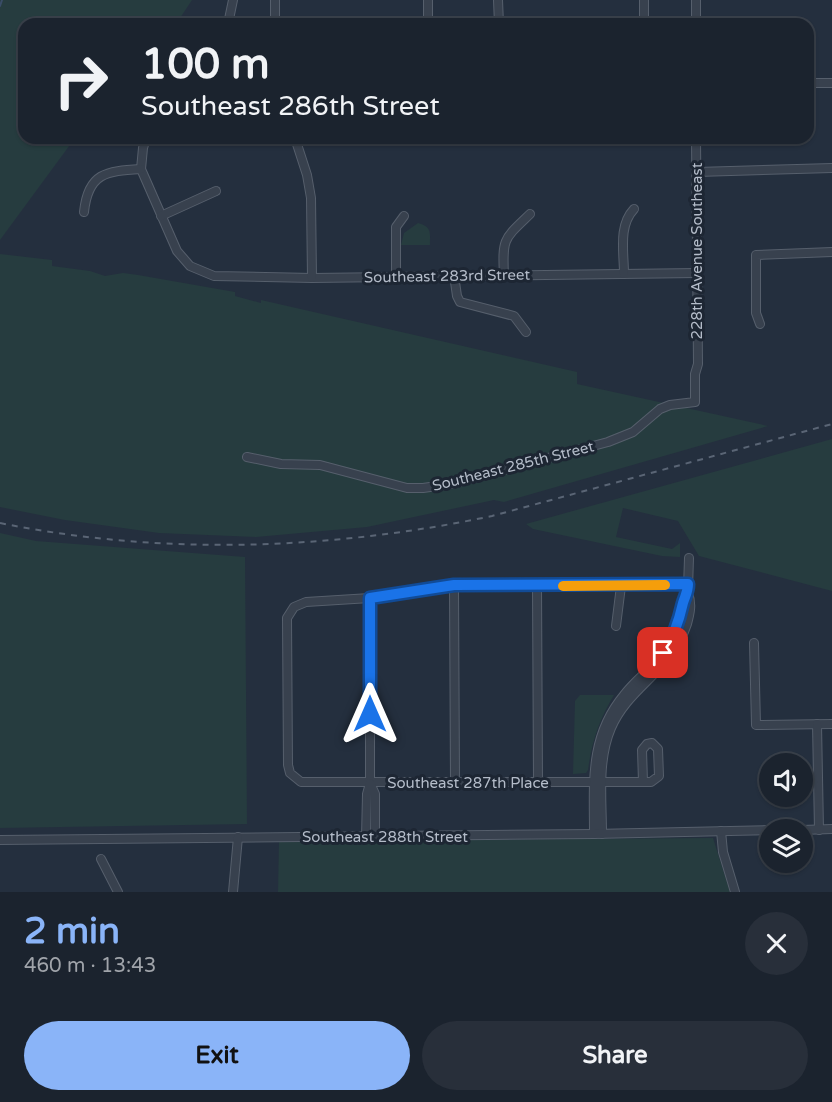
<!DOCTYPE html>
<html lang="en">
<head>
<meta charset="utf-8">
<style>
  :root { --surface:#1b232e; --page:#282f3a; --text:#f1f3f6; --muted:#a0a4aa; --line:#39404a; --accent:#8ab4f8 }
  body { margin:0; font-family:"Varela Round",sans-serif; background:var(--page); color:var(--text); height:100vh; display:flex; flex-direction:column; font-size:22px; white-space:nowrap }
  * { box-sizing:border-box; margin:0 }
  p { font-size:20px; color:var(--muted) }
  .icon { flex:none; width:33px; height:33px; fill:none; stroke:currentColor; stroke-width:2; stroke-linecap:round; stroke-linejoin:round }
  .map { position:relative; height:892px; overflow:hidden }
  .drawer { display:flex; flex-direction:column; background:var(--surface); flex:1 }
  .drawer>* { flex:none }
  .hud { position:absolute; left:18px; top:18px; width:796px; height:126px; border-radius:18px; box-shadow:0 2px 4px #0004,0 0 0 2px var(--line); background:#1b232e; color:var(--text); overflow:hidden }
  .controls { position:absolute; left:759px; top:753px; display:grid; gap:12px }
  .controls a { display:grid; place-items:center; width:54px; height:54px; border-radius:50%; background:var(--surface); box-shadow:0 2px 4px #0004,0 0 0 2px var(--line); font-size:30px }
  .pin { position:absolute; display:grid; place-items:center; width:51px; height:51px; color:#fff; margin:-26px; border-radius:12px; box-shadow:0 3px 9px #0006 }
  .me { position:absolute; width:66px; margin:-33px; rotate:0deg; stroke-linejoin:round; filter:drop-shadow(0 0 4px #0008) }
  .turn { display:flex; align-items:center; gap:21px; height:126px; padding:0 24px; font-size:27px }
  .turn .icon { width:78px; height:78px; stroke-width:2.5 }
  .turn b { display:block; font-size:42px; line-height:51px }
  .round { display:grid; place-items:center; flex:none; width:63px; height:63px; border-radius:32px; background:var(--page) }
  .head { display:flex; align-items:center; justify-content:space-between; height:102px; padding:0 24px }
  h1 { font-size:36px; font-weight:700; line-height:45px; color:var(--accent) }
  .button { display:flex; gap:12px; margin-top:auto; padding:12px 24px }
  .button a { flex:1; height:69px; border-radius:36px; background:var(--accent); color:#111; font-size:24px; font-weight:700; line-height:69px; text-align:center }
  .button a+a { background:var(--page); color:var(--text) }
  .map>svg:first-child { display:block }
  .green { fill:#263c3f }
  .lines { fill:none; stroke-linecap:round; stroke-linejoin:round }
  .stream { stroke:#394c67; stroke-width:2 }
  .minor-casing { stroke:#565f6c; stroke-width:10 }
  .minor { stroke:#38414e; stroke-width:8 }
  .rail { stroke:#5a6575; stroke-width:2; stroke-dasharray:6 6; stroke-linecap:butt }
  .route-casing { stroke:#114b97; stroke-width:15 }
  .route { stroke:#1a73e8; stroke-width:10 }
  .slow { stroke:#f59e0b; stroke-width:10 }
  .labels { text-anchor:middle; stroke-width:6; stroke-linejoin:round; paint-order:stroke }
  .street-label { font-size:15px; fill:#b4bcc9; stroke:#1d2633 }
</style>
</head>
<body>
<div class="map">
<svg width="832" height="892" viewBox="0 0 832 892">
  <rect width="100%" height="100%" fill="#242f3e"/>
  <g class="green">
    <path d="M 0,0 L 192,0 L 176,24 L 24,24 L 24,138 L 75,138 L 0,240 Z"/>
    <path d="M 418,223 C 432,227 430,232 430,245 L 401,245 L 404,233 Z"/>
    <path d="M 0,254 L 52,260 L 52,266 L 90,271 L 105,276 L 123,273 L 138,275 L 235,292 L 235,296 L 261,303 L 261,300 L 577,372 L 577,384 L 768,426 L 504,502 L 494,500 L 367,527 L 256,537 L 159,533 L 65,520 L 0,507 Z"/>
    <path d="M 832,439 L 832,591 L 699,556 L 678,521 L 623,508 L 616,537 L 672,549 L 680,543 L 680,557 L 662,556 L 533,529 L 526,524 Z"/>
    <path d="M 0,533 L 36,541 L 245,557 L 247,824 L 0,828 Z"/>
    <path d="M 580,695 L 614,695 C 599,720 592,741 588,770 L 586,773 L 573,774 L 575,701 Z"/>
    <path d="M 713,838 L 730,892 L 278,892 L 279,841 Z"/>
  </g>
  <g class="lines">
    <path class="stream" d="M 0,6 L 2,0"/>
    <g class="minor-casing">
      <g id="minor">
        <path d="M 428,0 L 428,24"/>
        <path d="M 498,0 L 499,24"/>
        <path d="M 644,0 L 644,24"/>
        <path d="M 696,0 L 696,24"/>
        <path d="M 228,24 L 233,0"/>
        <path d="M 275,24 L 275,0"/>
        <path d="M 808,83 L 832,83"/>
        <path d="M 146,138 L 143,148 L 141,169 L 177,251 L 190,266 L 214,276 L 312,278 L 697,273"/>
        <path d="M 295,138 L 307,175 L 311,198 L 312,278"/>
        <path d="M 697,172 L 832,168"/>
        <path d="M 84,212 C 88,173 106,171 141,169"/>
        <path d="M 161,216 L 216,191"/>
        <path d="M 624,274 C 624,252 618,226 634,209"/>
        <path d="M 454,275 L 457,296 L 460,302 L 514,316 L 526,332"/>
        <path d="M 504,275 C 502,238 504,239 530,214"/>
        <path d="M 396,277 L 396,227 L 404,216"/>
        <path d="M 760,324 L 756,313 L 756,255 L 832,252"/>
        <path d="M 247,457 L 281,464 L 320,465 L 407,488 L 423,488 L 451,484 L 608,442 L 633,432 L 660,409 L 670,405 L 695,402 L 695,374 L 698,364 L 696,138"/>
        <path d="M 454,585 L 455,783"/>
        <path d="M 537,585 L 538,783"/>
        <path d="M 688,588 L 689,558"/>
        <path d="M 370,598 L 370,783"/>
        <path d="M 616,626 L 621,586"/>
        <path d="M 754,643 L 756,725 L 832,724"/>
        <path d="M 817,724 L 819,830"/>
        <path d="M 643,782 L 642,750 L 647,744 L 652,743 L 658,749 L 659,776 L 651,782 L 301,782 L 290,773 L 288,765 L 287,618 L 294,607 L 306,602 L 370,598 L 443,586 L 688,584"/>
        <path d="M 802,830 L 832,829"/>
        <path d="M 721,831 L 723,852 L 735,892"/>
        <path d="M 594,834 C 594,783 589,737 624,695 C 636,679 653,668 664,652 C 678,632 678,611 688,593 C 692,604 690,613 687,624 C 671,672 629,686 611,728 C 597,761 602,799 602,834"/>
        <path d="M 366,837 L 367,794 L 370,783 L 375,794 L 375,837"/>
        <path d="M 0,840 L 594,834 L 770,830"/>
        <path d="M 101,859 L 118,892"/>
        <path d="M 233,892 L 238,837"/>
      </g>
    </g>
    <use href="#minor" class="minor"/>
    <path class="rail" d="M 0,523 C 163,556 330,550 492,516 L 832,424"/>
  </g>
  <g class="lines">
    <g class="route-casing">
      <path id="route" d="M 370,714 L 370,598 L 454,585 L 688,584 C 688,592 685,596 683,603 C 679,621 674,637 663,653"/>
    </g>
    <use href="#route" class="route"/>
    <path class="slow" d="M 563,586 L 665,585"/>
  </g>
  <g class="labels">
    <g class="street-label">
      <text transform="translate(697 251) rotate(-90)" y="5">228th Avenue Southeast</text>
      <text transform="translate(447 276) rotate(-1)" y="5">Southeast 283rd Street</text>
      <text transform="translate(513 466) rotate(-14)" y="5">Southeast 285th Street</text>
      <text x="468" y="788">Southeast 287th Place</text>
      <text x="385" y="842">Southeast 288th Street</text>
    </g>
  </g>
</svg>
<div class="controls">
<a><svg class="icon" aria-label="sound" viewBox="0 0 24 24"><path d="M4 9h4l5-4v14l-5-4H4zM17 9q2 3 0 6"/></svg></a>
<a><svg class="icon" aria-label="layers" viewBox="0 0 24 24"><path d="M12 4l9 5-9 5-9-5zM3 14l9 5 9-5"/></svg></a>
</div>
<div class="pin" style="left:663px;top:653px;background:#d93025"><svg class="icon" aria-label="arrive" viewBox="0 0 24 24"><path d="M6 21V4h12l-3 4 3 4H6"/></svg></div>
<svg class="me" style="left:370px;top:714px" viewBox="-20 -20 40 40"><path d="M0-17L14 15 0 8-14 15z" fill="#1a73e8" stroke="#fff" stroke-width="4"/></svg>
<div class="hud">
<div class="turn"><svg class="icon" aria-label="right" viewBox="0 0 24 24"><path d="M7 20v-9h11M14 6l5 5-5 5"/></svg><div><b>100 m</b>Southeast 286th Street</div></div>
</div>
</div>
<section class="drawer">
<div class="head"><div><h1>2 min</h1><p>460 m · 13:43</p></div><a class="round"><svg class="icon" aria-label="close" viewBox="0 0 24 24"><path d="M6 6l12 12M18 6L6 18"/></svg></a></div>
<div class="button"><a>Exit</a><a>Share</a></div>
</section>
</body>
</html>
